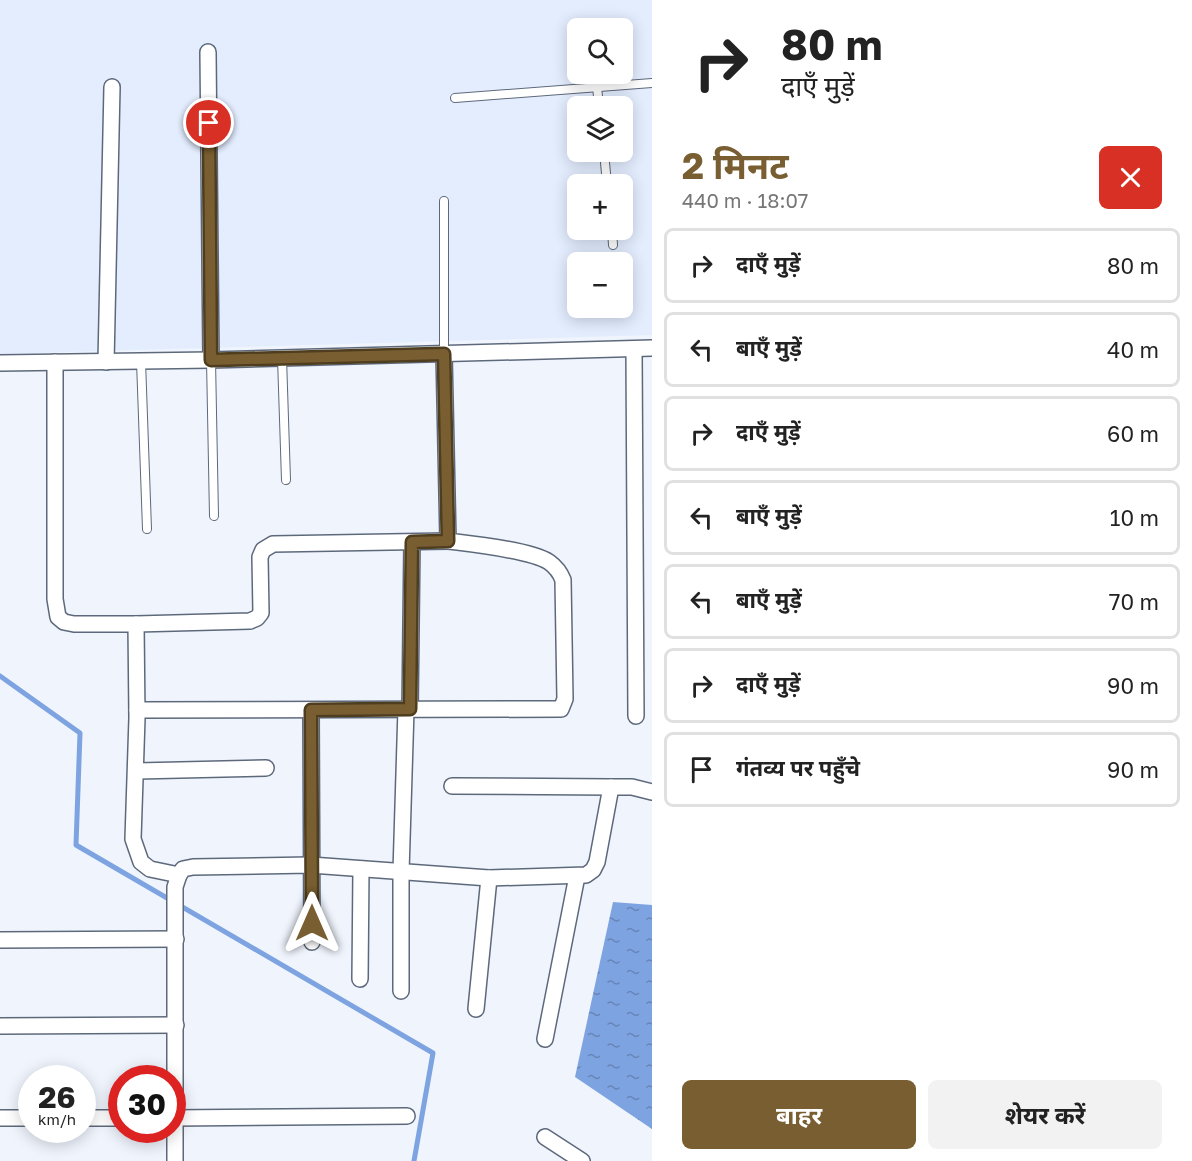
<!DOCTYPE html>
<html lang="hi">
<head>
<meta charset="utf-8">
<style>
  :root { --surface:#fff; --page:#f2f2f2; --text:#222; --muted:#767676; --line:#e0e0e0; --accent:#785e30 }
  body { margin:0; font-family:"Golos Text","Noto Sans Devanagari",sans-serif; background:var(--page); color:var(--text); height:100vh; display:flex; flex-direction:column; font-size:22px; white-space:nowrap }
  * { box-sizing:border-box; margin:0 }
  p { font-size:20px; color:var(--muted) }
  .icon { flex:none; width:33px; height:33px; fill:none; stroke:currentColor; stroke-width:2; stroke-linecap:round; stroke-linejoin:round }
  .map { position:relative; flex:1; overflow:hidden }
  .drawer { display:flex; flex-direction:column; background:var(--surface); width:540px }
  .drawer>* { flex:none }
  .guide { background:#fff; color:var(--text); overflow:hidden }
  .fabs { position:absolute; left:567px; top:18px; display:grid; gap:12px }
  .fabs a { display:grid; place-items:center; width:66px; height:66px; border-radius:9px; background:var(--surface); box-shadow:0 3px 15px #0003; font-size:30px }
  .speed { position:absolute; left:18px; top:1065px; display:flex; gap:12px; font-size:30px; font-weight:700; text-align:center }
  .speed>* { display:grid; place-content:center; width:78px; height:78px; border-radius:50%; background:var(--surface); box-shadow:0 3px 15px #0003; line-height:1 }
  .speed small { font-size:15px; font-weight:400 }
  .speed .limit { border:9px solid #d22; background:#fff; color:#111 }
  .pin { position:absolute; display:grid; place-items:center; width:51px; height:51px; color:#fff; margin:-26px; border:3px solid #fff; border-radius:50%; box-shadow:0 2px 6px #0007 }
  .me { position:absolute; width:66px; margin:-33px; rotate:0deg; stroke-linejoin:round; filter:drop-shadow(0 0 4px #0008) }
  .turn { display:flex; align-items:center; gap:21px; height:126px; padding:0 30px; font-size:27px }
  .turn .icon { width:78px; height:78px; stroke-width:2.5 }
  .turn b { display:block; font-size:42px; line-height:51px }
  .round { display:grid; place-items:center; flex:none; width:63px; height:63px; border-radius:9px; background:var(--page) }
  .headline { display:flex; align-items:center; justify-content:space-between; height:102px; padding:0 30px }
  h1 { font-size:36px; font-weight:700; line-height:45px; color:var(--accent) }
  .button { display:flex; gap:12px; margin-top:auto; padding:12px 30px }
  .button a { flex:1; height:69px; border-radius:9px; background:var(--accent); color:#fff; font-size:24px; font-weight:700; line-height:69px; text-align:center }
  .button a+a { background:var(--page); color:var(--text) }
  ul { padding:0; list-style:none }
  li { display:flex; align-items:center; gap:18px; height:75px; margin:0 12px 9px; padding:0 18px; border:3px solid var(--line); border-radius:9px }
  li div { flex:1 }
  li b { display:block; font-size:22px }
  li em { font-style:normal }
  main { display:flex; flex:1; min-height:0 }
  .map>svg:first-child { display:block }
  .built { fill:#e3edfe; fill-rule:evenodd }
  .water { fill:url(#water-ripples) }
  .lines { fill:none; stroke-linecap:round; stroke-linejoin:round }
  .stream { stroke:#7ea3e1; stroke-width:5 }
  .lane-casing { stroke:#5d697b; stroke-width:10 }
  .street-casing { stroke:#5d697b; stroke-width:18 }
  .lane { stroke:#fff; stroke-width:8 }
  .street { stroke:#fff; stroke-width:15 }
  .route-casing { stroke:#4e3d1f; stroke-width:15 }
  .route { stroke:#785e30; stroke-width:10 }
</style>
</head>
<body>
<main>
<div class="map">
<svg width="652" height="1161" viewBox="0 0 652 1161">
  <defs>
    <pattern id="water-ripples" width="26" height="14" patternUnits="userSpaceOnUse" patternTransform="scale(1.5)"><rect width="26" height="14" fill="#7ea3e1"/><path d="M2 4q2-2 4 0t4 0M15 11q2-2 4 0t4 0" fill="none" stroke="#6684b6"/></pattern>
  </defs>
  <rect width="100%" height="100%" fill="#eff4fd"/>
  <path class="built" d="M 0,0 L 652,0 L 652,335 L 0,354 ZM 578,28 L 622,28 L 622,74 L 578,74 ZM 578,106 L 622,106 L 622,152 L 578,152 ZM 578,184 L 622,184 L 622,230 L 578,230 ZM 578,262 L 622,262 L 622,308 L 578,308 Z"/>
  <path class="water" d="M 613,902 L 652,905 L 652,1129 L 575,1077 Z"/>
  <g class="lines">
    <path class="stream" d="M 0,676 L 80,733 L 76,845 L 433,1053 L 414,1161"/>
    <g class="lane-casing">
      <g id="lane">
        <path d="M 597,87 L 599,106"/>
        <path d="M 455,98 L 652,83"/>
        <path d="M 604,152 L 607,184"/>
        <path d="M 444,201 L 444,354"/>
        <path d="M 612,230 L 613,245"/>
        <path d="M 282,358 L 286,480"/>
        <path d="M 211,360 L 214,516"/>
        <path d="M 141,361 L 147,529"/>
      </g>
    </g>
    <g class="street-casing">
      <g id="street">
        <path d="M 208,52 L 211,360"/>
        <path d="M 634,349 L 636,716"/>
        <path d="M 55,362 L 55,599 L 58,617 L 64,622 L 74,624 L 136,624 L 250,621 L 257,618 L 261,613 L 260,557 L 263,550 L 273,544 L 448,541"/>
        <path d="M 106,362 L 112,87"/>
        <path d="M 0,363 L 211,360 L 652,348"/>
        <path d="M 136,624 L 137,718 L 133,839 L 141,862 L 150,869 L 179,875"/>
        <path d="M 410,709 L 412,542"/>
        <path d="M 137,710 L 561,709 L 565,699 L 563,580 C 560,572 556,567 549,562 C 530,550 472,544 448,541 L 444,354"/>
        <path d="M 311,710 L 312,942"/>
        <path d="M 137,771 L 266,768"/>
        <path d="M 452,786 L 611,787"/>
        <path d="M 0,940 L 176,939"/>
        <path d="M 360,979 L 361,869"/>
        <path d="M 401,991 L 401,872 L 406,709"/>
        <path d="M 476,1009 L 489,878"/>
        <path d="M 0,1026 L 176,1025"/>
        <path d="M 545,1039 L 577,876"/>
        <path d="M 0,1118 L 32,1118"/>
        <path d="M 82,1118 L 122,1118"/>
        <path d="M 172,1118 L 407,1116"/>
        <path d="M 545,1137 L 582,1161"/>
        <path d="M 175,1161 L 175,887 L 179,875 L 183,869 L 193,867 L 311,865 L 489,878 L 586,875 L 593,870 L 597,862 L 611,787 L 632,787 L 652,792"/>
      </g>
    </g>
    <use href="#lane" class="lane"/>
    <use href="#street" class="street"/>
  </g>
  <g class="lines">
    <g class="route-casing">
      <path id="route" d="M 209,123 L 211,360 L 444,354 L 448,541 L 412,542 L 410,709 L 311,710 L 312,923"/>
    </g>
    <use href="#route" class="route"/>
  </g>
</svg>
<div class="fabs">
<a><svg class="icon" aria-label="search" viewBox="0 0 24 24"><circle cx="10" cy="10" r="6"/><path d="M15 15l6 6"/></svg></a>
<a><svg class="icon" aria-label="layers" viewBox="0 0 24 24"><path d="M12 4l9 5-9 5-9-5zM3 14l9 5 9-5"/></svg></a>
<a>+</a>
<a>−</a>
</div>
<div class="speed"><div>26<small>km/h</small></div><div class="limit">30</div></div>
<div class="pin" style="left:209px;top:123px;background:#d93025"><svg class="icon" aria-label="arrive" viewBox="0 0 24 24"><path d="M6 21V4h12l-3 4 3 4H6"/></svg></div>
<svg class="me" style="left:312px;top:923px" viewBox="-20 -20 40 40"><path d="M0-17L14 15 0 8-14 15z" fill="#785e30" stroke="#fff" stroke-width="4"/></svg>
</div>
<section class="drawer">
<div class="guide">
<div class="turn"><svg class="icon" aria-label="right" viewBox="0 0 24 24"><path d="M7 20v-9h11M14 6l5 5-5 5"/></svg><div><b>80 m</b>दाएँ मुड़ें</div></div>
</div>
<div class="headline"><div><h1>2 मिनट</h1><p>440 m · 18:07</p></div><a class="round" style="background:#d93025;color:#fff"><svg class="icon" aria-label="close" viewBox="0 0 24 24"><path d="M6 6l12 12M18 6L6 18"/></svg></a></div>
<ul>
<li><svg class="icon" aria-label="right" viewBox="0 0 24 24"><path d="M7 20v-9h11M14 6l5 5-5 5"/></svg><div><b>दाएँ मुड़ें</b></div><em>80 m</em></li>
<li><svg class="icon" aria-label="left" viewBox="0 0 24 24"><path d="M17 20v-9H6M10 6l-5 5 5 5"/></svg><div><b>बाएँ मुड़ें</b></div><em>40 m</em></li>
<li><svg class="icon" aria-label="right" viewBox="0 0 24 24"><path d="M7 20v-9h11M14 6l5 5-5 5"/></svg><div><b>दाएँ मुड़ें</b></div><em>60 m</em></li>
<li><svg class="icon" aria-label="left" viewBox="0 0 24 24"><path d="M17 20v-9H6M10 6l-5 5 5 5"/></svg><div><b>बाएँ मुड़ें</b></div><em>10 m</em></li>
<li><svg class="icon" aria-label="left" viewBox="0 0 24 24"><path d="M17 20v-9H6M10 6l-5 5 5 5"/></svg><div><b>बाएँ मुड़ें</b></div><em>70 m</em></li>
<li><svg class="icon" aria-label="right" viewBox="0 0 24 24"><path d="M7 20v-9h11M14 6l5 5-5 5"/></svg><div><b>दाएँ मुड़ें</b></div><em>90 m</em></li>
<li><svg class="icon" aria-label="arrive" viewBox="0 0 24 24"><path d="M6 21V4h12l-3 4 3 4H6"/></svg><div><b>गंतव्य पर पहुँचे</b></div><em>90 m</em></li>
</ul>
<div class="button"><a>बाहर</a><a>शेयर करें</a></div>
</section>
</main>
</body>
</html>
